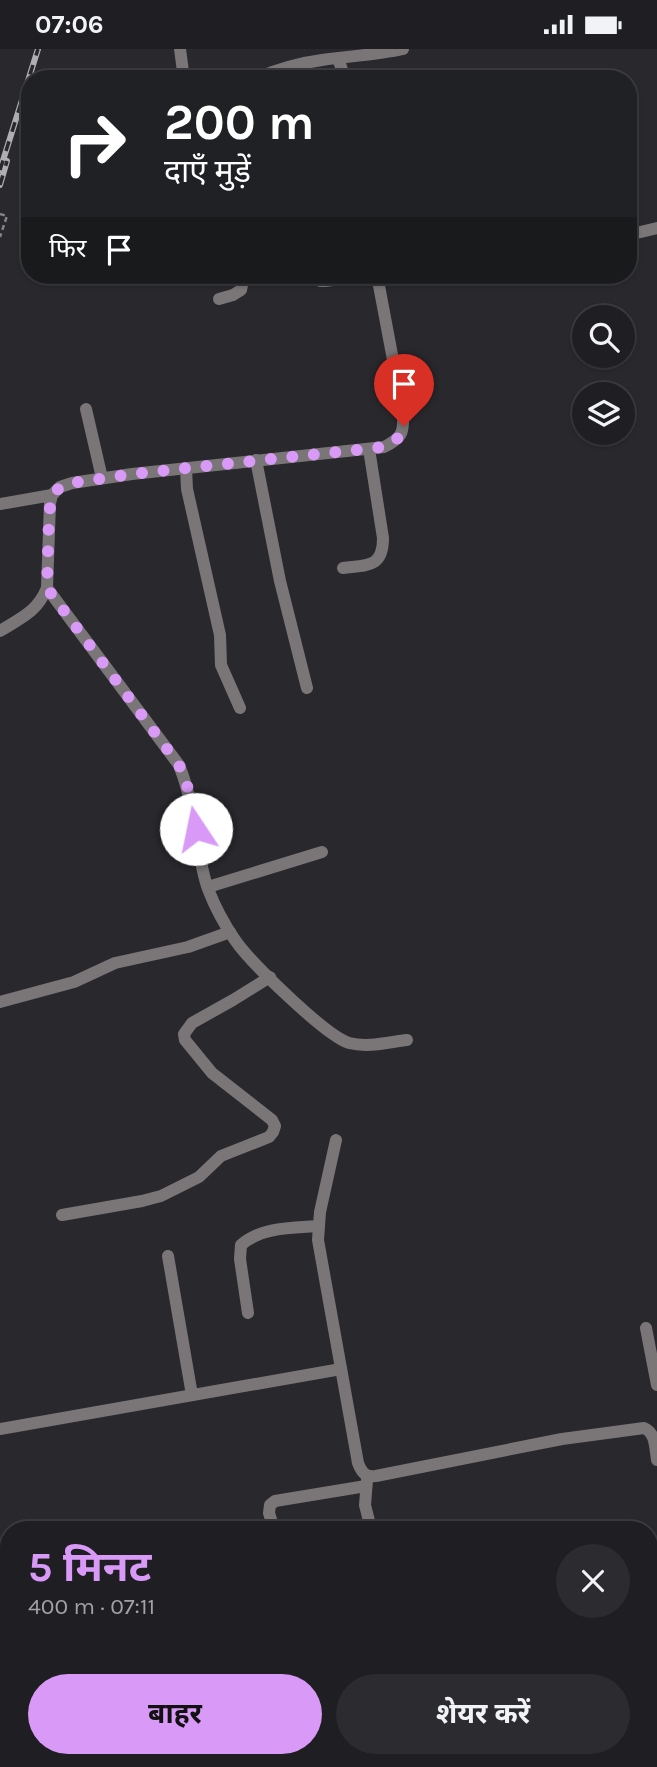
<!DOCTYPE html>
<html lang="hi">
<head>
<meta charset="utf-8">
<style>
  :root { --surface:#1f1e22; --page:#2c2b2f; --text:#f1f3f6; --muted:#a1a2a5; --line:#3c3c40; --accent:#d99af7 }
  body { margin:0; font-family:Karla,"Noto Sans Devanagari",sans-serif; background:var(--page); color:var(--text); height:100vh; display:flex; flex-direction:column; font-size:26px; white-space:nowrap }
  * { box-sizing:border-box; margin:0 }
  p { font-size:23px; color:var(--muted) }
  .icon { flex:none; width:38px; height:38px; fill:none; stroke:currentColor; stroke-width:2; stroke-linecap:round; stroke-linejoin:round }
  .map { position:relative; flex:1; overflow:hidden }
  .side { position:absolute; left:0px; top:1472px; width:658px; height:247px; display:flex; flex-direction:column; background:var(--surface); border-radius:28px 28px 0 0; box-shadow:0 2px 5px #0004,0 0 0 2px var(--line) }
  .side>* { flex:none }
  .banner { position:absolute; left:21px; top:21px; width:616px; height:214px; border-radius:28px; box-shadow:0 2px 5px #0004,0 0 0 2px var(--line); background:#202124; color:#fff; overflow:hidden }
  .controls { position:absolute; left:572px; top:256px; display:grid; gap:14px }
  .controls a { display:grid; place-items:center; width:63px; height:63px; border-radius:50%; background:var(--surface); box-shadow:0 2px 5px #0004,0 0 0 2px var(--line); font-size:35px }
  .pin { position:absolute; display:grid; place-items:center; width:60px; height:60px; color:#fff; margin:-72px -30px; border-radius:50% 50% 50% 0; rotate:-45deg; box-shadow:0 0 7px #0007 }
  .pin .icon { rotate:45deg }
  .me { position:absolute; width:77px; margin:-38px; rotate:349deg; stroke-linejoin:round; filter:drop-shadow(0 0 5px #0008) }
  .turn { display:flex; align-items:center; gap:24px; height:147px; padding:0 28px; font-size:32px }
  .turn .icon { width:91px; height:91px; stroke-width:2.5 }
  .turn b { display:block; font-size:49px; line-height:60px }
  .then { display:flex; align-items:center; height:66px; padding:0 28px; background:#0003; gap:14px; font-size:26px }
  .round { display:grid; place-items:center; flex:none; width:74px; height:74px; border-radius:37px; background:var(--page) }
  .head { display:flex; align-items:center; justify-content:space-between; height:119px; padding:0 28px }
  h1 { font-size:42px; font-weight:700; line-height:52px; color:var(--accent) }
  .cta { display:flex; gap:14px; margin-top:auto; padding:14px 28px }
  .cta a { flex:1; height:80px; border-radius:42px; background:var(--accent); color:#111; font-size:28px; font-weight:700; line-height:80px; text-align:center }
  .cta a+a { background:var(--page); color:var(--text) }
  .status { display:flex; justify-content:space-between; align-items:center; height:49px; padding:0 35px; background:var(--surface); direction:ltr }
  .status svg { height:19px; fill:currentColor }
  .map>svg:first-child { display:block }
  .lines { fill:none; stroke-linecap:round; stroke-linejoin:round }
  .path { stroke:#848387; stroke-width:2.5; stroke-dasharray:5 3.5; stroke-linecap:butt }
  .minor { stroke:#7a7677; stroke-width:12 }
  .rail-casing { stroke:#afaeb1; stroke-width:6 }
  .rail { stroke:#29282d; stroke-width:3.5; stroke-dasharray:10; stroke-linecap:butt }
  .route { stroke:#d99af7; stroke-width:12; stroke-dasharray:0 21.6 }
</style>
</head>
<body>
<div class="status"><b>07:06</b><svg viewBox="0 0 49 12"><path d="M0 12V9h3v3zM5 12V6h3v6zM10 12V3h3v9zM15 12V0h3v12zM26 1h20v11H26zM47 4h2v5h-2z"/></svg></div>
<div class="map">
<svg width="657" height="1718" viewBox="0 0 657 1718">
  <rect width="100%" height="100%" fill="#29282d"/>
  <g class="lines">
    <path class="path" d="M 0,165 L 7,167 L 0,188"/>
    <g class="minor">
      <path d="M 180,0 L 184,30"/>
      <path d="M 338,9 L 345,30"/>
      <path d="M 254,30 C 276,21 299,14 322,11 C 349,7 377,6 403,0"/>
      <path d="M 628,186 L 657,179"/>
      <path d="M 313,226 L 320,232 L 325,232 L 374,226"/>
      <path d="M 219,250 L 233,246 L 241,241 L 242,236 L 239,226"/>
      <path d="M 86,360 L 102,429"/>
      <path d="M 256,411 L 280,532 L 307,639"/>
      <path d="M 186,419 L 187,440 L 220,586 L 221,616 L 240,659"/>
      <path d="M 0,455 L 52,446"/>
      <path d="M 343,519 C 367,516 383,519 383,489 L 369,400"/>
      <path d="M 47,539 L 179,716 C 185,731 189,746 192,762 C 198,788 199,815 208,840 C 215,858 224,875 235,891 C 250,913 326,987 349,994 C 368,999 389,993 407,991"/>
      <path d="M 0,582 C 21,569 37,563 47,539 L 50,454 L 52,446 L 60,438 L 72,434 L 132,425 L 384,398 C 402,389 404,384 403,364 L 377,226"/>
      <path d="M 208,838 L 322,803"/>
      <path d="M 0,953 L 74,933 L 115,914 L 188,898 L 230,883"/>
      <path d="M 336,1091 L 320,1163 L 318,1191 L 358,1414 C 362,1424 365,1428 376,1427 L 562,1390 L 644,1379 C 656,1384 655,1399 657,1411"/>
      <path d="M 62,1166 L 142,1152 L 161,1147 L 199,1128 L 221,1107 L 269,1088 L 273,1083 L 275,1077 L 272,1071 L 212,1024 L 185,991 L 184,985 L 192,974 L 233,951 L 270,928"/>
      <path d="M 168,1207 L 192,1346"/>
      <path d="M 248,1264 L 240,1210 L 241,1196 C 261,1178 292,1179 318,1177"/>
      <path d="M 646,1279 L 657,1336"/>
      <path d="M 0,1380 L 341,1320"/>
      <path d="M 367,1431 L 365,1456 L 371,1480"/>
      <path d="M 274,1480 L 269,1464 L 270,1456 L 275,1452 L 366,1437"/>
      <path d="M 0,1522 L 9,1519"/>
      <path d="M 649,1683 L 657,1681"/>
      <path d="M 162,1710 L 165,1718"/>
      <path d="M 355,1710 L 357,1718"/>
      <path d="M 492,1710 L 495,1718"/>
      <path d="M 534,1712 L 544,1710"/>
    </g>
    <g class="rail-casing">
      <g id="rail">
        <path d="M 0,121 L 38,0"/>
        <path d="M 0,136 L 7,112"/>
      </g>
    </g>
    <use href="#rail" class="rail"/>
  </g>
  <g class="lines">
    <path class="route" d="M 196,780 L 187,736 L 179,716 L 47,539 L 49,465 L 52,446 L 60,438 L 72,434 L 132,425 L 384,398 C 395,392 401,389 404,377"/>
  </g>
</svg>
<div class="controls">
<a><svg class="icon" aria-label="search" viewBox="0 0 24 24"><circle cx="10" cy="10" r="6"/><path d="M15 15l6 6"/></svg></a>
<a><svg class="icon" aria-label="layers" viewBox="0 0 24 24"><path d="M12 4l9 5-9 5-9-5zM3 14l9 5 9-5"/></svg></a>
</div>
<div class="pin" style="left:404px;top:377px;background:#d93025"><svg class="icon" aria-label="arrive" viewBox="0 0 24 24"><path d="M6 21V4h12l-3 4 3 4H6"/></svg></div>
<svg class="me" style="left:196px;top:780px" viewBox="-20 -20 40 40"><circle r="19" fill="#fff"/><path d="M0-13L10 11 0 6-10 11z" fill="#d99af7"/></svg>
<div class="banner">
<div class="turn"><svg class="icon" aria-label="right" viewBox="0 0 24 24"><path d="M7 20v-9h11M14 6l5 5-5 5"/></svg><div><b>200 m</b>दाएँ मुड़ें</div></div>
<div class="then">फिर<svg class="icon" aria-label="arrive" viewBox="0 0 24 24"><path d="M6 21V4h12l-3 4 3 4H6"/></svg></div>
</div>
<section class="side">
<div class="head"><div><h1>5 मिनट</h1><p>400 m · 07:11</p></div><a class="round"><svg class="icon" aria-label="close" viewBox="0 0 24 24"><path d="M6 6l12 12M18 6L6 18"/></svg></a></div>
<div class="cta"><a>बाहर</a><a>शेयर करें</a></div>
</section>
</div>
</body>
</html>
